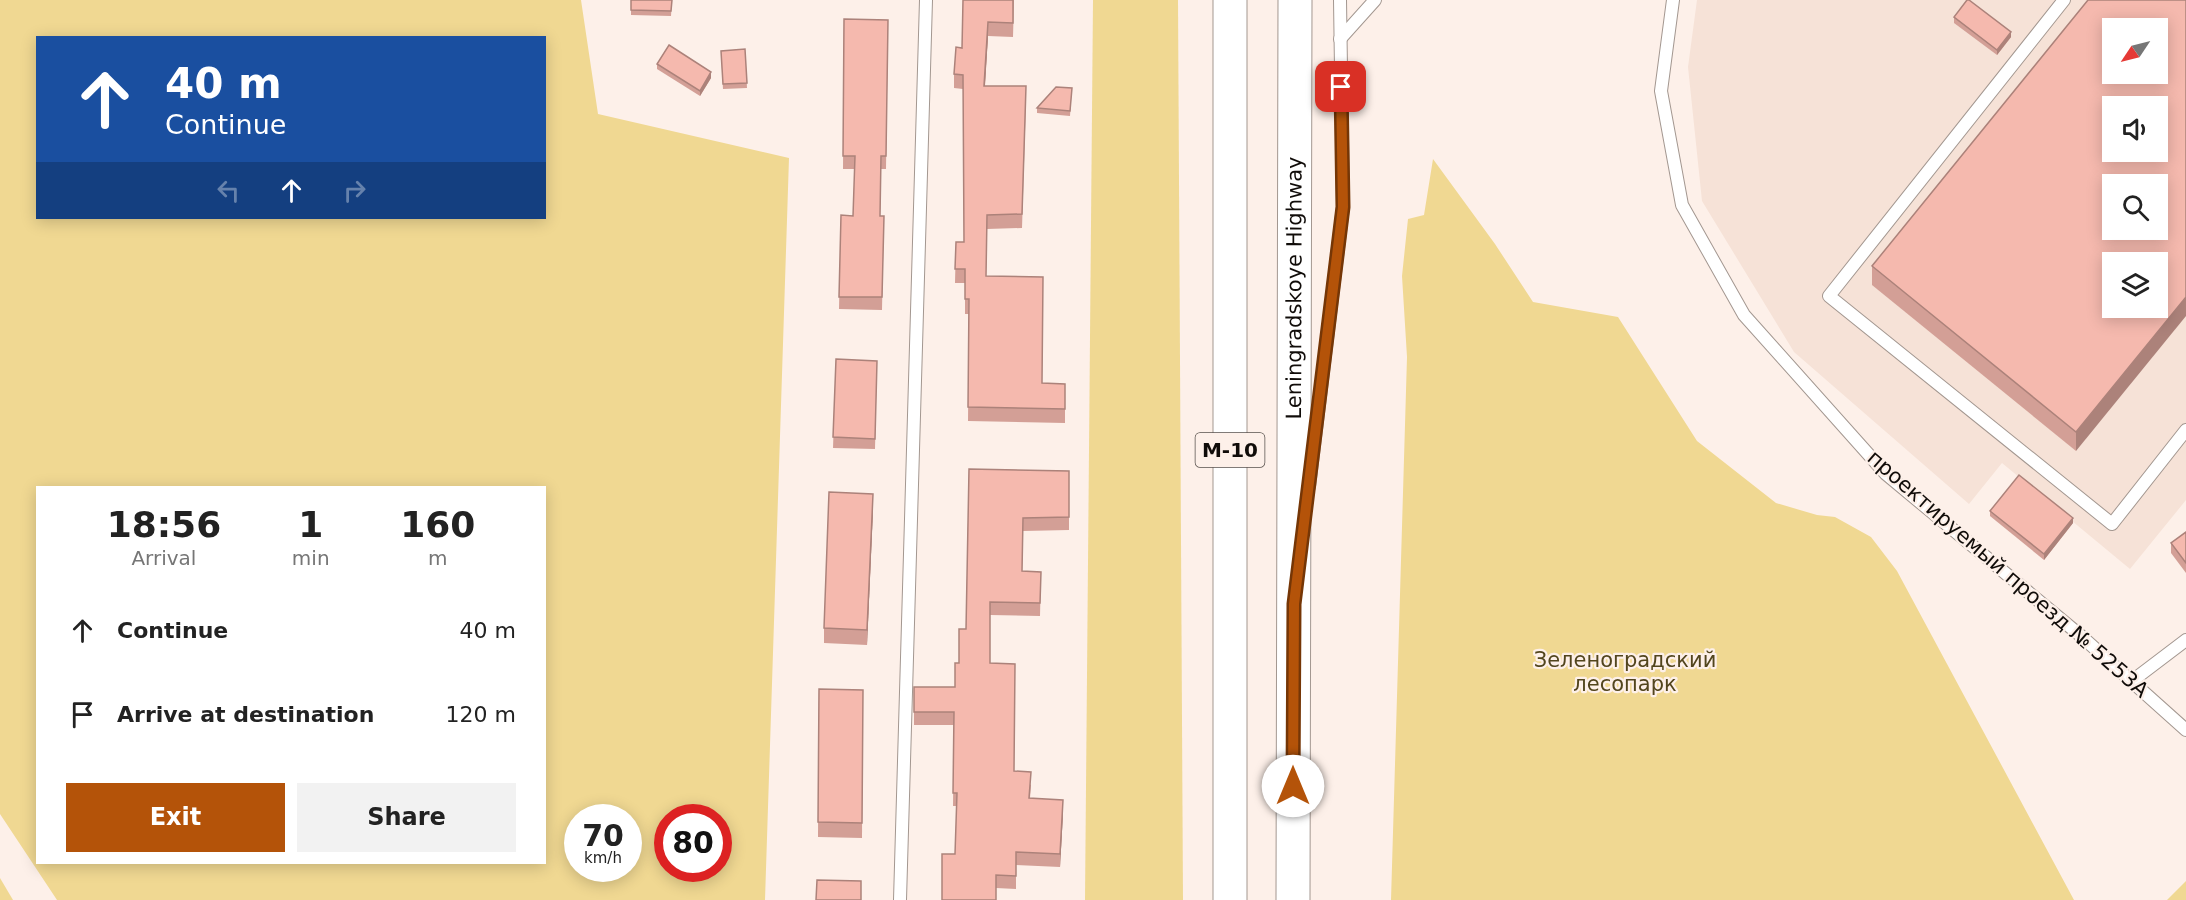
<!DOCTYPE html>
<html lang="en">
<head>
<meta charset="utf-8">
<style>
  :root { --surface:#fff; --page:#f2f2f2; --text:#222; --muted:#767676; --accent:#b45309 }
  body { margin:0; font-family:"DejaVu Sans",sans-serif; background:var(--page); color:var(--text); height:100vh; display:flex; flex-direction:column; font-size:22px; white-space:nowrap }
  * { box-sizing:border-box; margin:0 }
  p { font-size:20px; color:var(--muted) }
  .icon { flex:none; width:33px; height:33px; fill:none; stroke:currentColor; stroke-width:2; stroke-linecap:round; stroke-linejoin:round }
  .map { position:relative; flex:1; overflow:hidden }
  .drawer { position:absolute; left:36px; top:486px; width:510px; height:378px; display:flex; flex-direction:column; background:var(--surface); border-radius:0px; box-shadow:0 3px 15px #0003 }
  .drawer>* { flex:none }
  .guide { position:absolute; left:36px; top:36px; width:510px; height:183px; border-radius:0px; box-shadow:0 3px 15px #0003; background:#1a4fa0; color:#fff; overflow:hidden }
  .needle { width:39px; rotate:235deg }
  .fabs { position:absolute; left:2102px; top:18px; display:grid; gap:12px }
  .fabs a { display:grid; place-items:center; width:66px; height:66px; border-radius:0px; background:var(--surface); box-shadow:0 3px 15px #0003; font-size:30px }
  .speed { position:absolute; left:564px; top:804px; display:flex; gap:12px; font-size:30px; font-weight:700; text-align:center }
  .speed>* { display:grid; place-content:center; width:78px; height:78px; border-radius:50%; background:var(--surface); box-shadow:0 3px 15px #0003; line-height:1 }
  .speed small { font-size:15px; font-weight:400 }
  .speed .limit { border:9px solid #d22; background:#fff; color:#111 }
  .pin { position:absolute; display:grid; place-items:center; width:51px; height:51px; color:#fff; margin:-26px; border-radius:12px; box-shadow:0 3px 9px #0006 }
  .me { position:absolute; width:66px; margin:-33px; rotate:0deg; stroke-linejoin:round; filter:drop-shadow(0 0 4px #0008) }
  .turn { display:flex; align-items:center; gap:21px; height:126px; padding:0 30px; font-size:27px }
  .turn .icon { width:78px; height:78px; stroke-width:2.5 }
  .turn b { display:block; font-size:42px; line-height:51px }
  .lanes { display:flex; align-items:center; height:57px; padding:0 30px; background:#0003; justify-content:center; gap:30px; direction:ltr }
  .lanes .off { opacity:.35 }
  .eta { display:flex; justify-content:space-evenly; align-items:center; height:102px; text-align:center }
  .eta b { font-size:36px; font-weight:600; line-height:42px }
  .button { display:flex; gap:12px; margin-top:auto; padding:12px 30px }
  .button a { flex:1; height:69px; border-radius:0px; background:var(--accent); color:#fff; font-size:24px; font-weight:600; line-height:69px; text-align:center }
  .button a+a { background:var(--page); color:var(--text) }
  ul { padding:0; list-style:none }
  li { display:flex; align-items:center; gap:18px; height:84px; padding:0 30px }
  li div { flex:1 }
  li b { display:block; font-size:22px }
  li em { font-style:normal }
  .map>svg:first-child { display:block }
  .built { fill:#f6e2d7; fill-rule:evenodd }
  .green { fill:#f0d892; fill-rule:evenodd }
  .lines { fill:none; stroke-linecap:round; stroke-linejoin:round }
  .lane-casing { stroke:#a39790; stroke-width:14 }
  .highway-casing { stroke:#a39790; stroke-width:35 }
  .lane { stroke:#fff; stroke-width:12 }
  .highway { stroke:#fff; stroke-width:33 }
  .wall { fill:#d39f96 }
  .shaded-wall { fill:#ac827a }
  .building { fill:#f5b9ae; stroke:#ac827a; stroke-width:1.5; fill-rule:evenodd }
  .route-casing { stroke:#753606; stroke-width:15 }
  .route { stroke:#b45309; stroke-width:10 }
  .labels { text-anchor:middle; stroke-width:4.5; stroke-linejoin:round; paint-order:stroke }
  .shield { fill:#fdf0e9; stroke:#57504c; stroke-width:1.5 }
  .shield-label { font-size:20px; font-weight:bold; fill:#100c09 }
  .street-label { font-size:21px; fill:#100c09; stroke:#fdf0e9 }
  .park-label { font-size:21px; fill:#52451d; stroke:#fdf0e9 }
</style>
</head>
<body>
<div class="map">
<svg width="2186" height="900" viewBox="0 0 2186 900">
  <rect width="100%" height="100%" fill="#fdf0e9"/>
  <path class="built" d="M 1697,0 L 2186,0 L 2186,500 L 2130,569 L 2002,463 L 1969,504 L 1794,352 L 1702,201 L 1688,67 ZM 2112,28 L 2157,28 L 2157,74 L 2112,74 ZM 2112,106 L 2157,106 L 2157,152 L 2112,152 ZM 2112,184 L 2157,184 L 2157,230 L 2112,230 ZM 2112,262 L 2157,262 L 2157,308 L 2112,308 Z"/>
  <g class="green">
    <path d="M 0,0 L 581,0 L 598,114 L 789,158 L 765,900 L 57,900 L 0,814 ZM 38,38 L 544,38 L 544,218 L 38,218 ZM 38,488 L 544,488 L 544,862 L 38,862 ZM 578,818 L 628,818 L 628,868 L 578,868 ZM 668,818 L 718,818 L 718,868 L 668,868 Z"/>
    <path d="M 1093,0 L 1178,0 L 1183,900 L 1085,900 Z"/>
    <path d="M 1433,159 L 1495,244 L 1533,302 L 1618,317 L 1697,441 L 1776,503 L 1817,515 L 1835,517 L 1871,537 L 1897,571 L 2074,900 L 1391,900 L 1407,357 L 1402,276 L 1408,219 L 1424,215 Z"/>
    <path d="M 0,878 L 13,900 L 0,900 Z"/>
    <path d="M 2186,881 L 2186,900 L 2167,900 Z"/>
  </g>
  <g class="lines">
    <g class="lane-casing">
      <g id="lane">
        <path d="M 1673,0 L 1661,91 L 1682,205 L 1744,315 L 1886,474 L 2081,636 L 2186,730"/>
        <path d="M 2064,0 L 1829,296 L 2112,524 L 2186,430"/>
        <path d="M 1340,39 L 1375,0"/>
        <path d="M 1309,487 L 1343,207 L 1340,0"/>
        <path d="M 2132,681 L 2186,640"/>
        <path d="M 900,900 L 926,0"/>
      </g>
    </g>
    <g class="highway-casing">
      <g id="highway">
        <path d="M 1230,900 L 1230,0"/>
        <path id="s1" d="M 1293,900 L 1295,0"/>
      </g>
    </g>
    <use href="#lane" class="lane"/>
    <use href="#highway" class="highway"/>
  </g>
  <g class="wall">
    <path d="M 631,0 L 672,0 L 671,16 L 631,15 Z"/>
    <path d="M 963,0 L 1014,0 L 1013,37 L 988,36 L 985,86 L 1026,100 L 1022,228 L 987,229 L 986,276 L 1042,383 L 1065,384 L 1065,423 L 968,421 L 969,314 L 965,314 L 965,283 L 955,283 L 956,242 L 964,242 L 963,89 L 954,88 L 954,74 L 962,48 Z"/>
    <path d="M 2088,0 L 2076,451 L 1872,285 L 1872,266 Z"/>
    <path d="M 1954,17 L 2011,37 L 1997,55 L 1954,23 Z"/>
    <path d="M 844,19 L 888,20 L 886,169 L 881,169 L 880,216 L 884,216 L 882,310 L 839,309 L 841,215 L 853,216 L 855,169 L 843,169 Z"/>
    <path d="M 745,49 L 747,88 L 723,89 L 721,51 Z"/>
    <path d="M 657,64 L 711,78 L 700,96 L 657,69 Z"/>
    <path d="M 1072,88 L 1070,116 L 1037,113 L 1037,108 Z"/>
    <path d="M 836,359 L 877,361 L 875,449 L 833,448 Z"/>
    <path d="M 969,469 L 1069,471 L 1069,530 L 1023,531 L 1022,571 L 1041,572 L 1040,616 L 990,615 L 990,663 L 1014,771 L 1031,785 L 1030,798 L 1063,813 L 1060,867 L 1016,865 L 1016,889 L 996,888 L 955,854 L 957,806 L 953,806 L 954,725 L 914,725 L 914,687 L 955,687 L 966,629 Z"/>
    <path d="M 873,509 L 867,645 L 824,643 L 824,628 Z"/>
    <path d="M 1990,511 L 2073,523 L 2044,560 L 1990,516 Z"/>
    <path d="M 2186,532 L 2186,573 L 2171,553 L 2171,543 Z"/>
    <path d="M 819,689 L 863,690 L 862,838 L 818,837 Z"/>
  </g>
  <g class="shaded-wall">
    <path d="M 988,22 L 988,36 L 984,100 L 984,86 Z"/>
    <path d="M 2011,32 L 2011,37 L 1997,55 L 1997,50 Z"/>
    <path d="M 711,72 L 711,78 L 700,96 L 700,91 Z"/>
    <path d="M 2186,297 L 2186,316 L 2076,451 L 2076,432 Z"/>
    <path d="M 873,494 L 873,509 L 867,645 L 867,630 Z"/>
    <path d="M 2073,518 L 2073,523 L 2044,560 L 2044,554 Z"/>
    <path d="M 1063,800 L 1063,813 L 1060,867 L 1060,854 Z"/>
  </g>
  <g class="building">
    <path d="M 631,0 L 672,0 L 671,11 L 631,10 Z"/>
    <path d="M 963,0 L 1013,0 L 1013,23 L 988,22 L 984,86 L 1026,86 L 1022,214 L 987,215 L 986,276 L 1043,277 L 1042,383 L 1065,384 L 1065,409 L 968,407 L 969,299 L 965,299 L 965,269 L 955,269 L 956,242 L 964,242 L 963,75 L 954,74 L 956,47 L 962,48 Z"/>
    <path d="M 1967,0 L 1969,0 L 2011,32 L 1997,50 L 1954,17 Z"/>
    <path d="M 2088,0 L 2186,0 L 2186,297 L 2076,432 L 1872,266 ZM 2112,28 L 2157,28 L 2157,74 L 2112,74 ZM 2112,106 L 2157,106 L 2157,152 L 2112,152 ZM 2112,184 L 2157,184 L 2157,230 L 2112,230 ZM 2112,262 L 2157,262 L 2157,308 L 2112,308 Z"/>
    <path d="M 844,19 L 888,20 L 886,156 L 881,156 L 880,216 L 884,216 L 882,297 L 839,297 L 841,215 L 853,216 L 855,156 L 843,156 Z"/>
    <path d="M 669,45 L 711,72 L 700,91 L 657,64 Z"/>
    <path d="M 745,49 L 747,83 L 723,84 L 721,51 Z"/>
    <path d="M 1056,87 L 1072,88 L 1070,111 L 1037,108 Z"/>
    <path d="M 836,359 L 877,361 L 875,439 L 833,437 Z"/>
    <path d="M 969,469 L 1069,471 L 1069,517 L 1023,518 L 1022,571 L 1041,572 L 1040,603 L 990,602 L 990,663 L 1015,664 L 1014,771 L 1031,772 L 1029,798 L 1063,800 L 1060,854 L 1016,852 L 1016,876 L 996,875 L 996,900 L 942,900 L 942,854 L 955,854 L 957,793 L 953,793 L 954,712 L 914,712 L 914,687 L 955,687 L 955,663 L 959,663 L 959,629 L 966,629 Z"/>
    <path d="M 2019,475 L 2073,518 L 2044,554 L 1990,511 Z"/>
    <path d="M 829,492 L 873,494 L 867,630 L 824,628 Z"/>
    <path d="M 2186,532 L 2186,563 L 2171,543 Z"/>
    <path d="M 819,689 L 863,690 L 862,823 L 818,822 Z"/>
    <path d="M 817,880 L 861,881 L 861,900 L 816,900 Z"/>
  </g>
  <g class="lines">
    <g class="route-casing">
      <path id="route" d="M 1293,786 L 1294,604 L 1343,207 L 1341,87"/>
    </g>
    <use href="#route" class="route"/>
  </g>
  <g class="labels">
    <rect class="shield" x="1195.5" y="433" width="69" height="34" rx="4.5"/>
    <g class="shield-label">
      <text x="1230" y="457">М-10</text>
    </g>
    <g class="street-label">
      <text dy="7" stroke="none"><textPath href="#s1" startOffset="612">Leningradskoye Highway</textPath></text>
      <text transform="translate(2008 574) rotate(41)" y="7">проектируемый проезд № 5253А</text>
    </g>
    <g class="park-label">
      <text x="1625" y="667">Зеленоградский<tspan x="1625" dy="24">лесопарк</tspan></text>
    </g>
  </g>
</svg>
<div class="fabs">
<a><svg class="needle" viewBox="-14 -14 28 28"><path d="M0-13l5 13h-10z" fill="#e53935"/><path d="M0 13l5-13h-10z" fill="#767676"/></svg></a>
<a><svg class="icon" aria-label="sound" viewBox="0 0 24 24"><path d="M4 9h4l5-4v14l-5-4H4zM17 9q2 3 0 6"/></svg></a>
<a><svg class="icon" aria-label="search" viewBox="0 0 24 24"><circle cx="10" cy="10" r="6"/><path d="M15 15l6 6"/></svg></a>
<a><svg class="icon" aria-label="layers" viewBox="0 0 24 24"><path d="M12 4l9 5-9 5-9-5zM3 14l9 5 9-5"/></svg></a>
</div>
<div class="speed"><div>70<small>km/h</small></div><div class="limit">80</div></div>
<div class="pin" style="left:1341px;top:87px;background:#d93025"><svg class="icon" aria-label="arrive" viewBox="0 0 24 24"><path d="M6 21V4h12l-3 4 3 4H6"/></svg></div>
<svg class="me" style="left:1293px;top:786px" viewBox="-20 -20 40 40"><circle r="19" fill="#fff"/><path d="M0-13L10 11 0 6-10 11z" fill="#b45309"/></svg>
<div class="guide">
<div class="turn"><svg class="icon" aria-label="ahead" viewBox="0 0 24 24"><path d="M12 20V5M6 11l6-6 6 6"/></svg><div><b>40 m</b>Continue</div></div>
<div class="lanes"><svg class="icon off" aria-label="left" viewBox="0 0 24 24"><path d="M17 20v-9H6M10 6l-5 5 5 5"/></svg><svg class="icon" aria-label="ahead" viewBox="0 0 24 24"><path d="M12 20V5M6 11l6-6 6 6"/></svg><svg class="icon off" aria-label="right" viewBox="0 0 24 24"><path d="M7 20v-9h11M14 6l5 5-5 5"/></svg></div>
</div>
<section class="drawer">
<div class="eta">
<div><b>18:56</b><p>Arrival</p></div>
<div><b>1</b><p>min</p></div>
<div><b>160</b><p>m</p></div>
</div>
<ul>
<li><svg class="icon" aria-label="ahead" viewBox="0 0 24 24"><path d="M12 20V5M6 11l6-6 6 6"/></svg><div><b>Continue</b></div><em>40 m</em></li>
<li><svg class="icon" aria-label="arrive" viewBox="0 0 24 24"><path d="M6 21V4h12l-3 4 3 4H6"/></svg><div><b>Arrive at destination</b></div><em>120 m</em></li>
</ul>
<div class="button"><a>Exit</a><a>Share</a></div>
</section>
</div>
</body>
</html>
